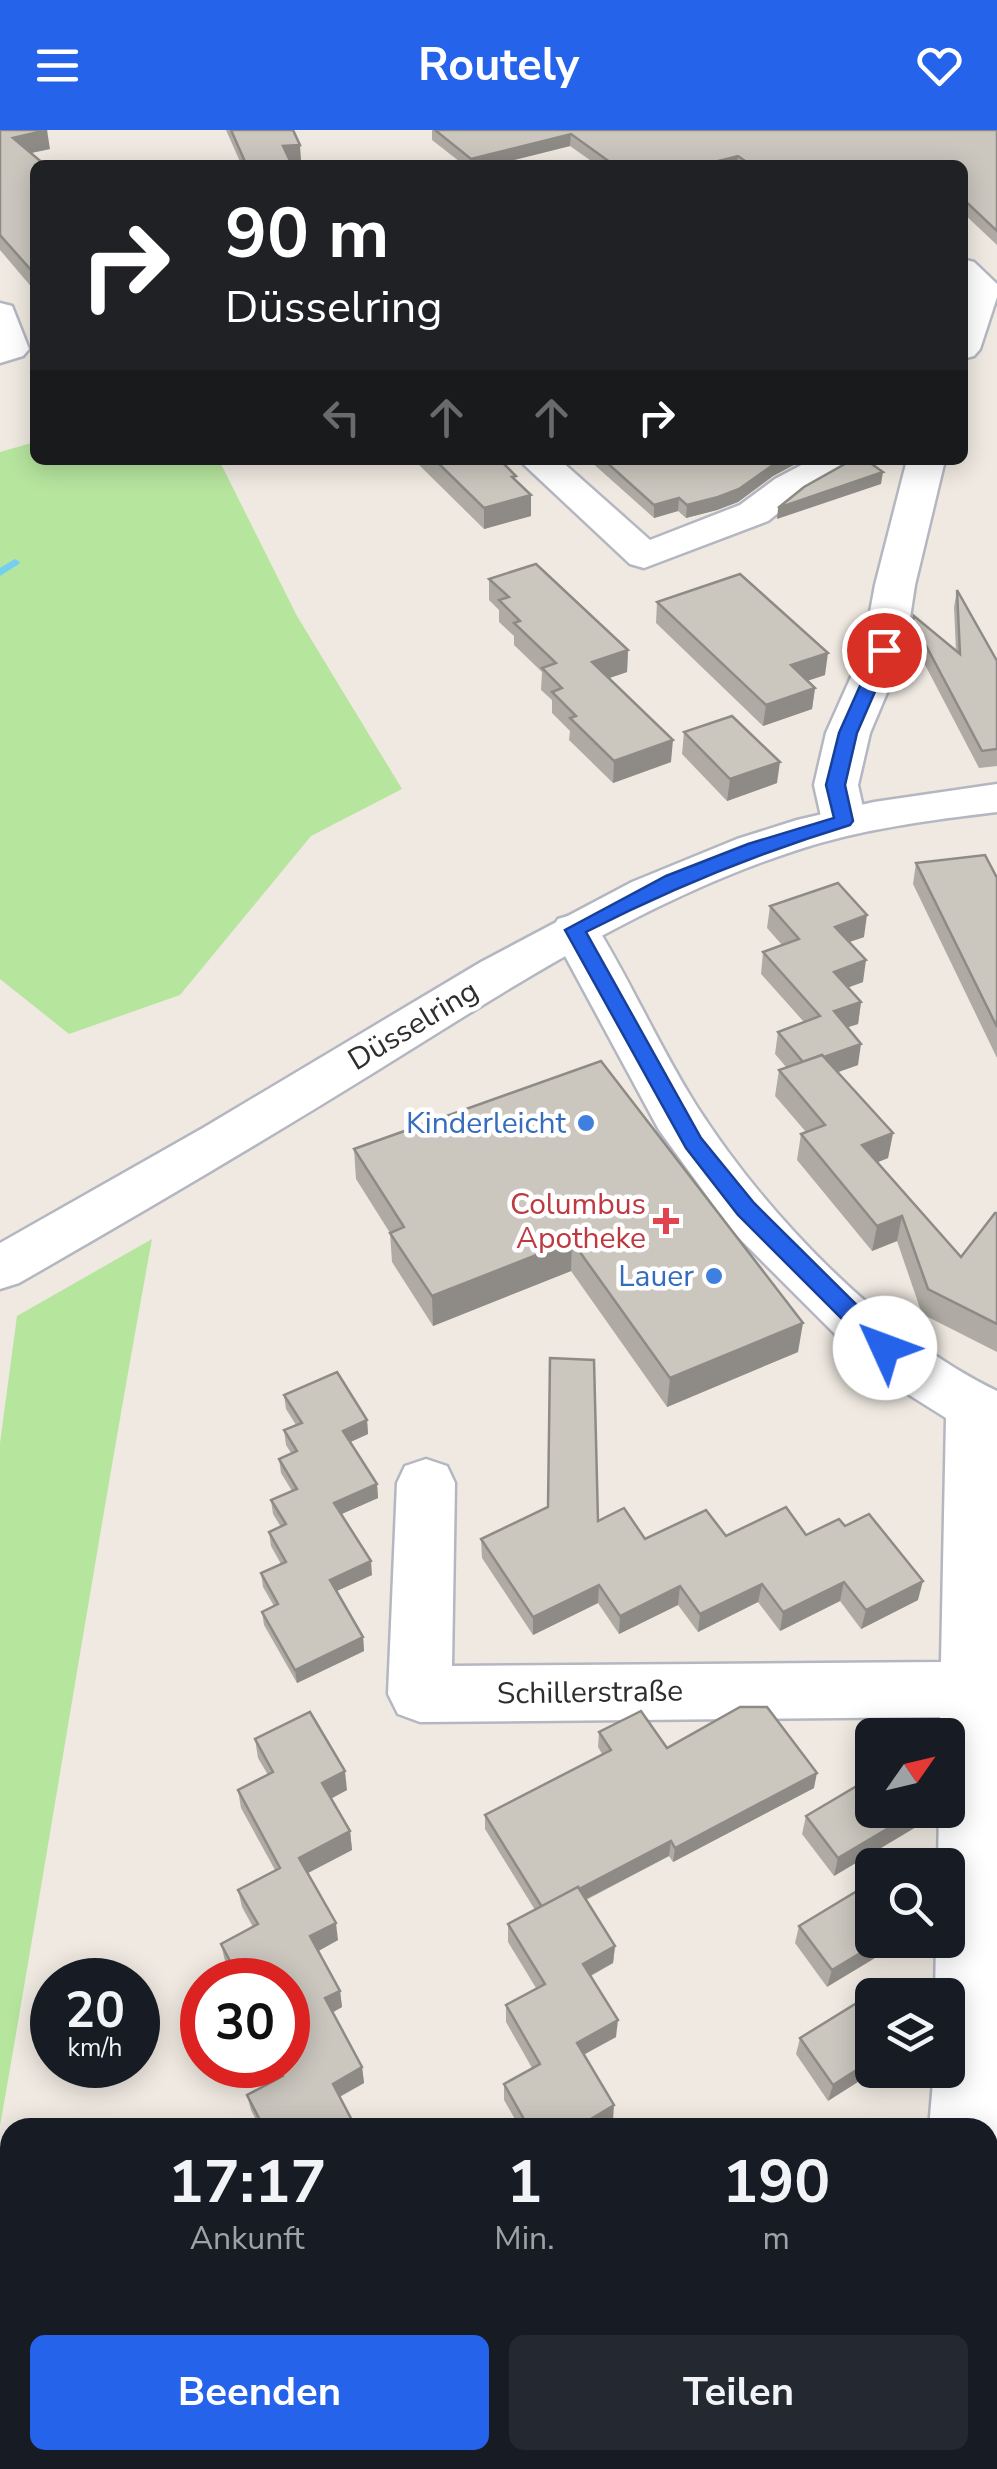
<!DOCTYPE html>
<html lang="de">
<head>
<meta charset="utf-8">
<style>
  :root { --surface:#171b24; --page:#242831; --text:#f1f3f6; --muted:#9ea1a6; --accent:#2563eb }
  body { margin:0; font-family:"Nunito Sans",sans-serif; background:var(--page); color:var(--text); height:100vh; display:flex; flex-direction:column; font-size:38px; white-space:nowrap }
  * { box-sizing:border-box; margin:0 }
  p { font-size:32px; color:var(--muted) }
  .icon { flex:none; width:55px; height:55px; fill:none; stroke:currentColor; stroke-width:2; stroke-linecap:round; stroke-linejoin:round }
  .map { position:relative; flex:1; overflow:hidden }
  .side { position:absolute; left:0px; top:1988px; width:998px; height:352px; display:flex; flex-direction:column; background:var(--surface); border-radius:30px 30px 0 0; box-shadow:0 5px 25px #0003 }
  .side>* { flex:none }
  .banner { position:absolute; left:30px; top:30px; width:938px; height:305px; border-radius:15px; box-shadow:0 5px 25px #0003; background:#202124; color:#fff; overflow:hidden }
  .needle { width:65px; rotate:56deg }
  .buttons { position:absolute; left:855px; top:1588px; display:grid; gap:20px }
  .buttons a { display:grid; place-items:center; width:110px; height:110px; border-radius:15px; background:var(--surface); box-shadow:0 5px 25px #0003; font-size:50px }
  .speed { position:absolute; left:30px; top:1828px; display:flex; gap:20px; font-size:50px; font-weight:700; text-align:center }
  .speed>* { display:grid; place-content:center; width:130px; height:130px; border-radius:50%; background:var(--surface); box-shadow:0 5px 25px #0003; line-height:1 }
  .speed small { font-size:25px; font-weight:400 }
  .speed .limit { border:15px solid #d22; background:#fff; color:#111 }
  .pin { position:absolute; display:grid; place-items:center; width:85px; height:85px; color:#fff; margin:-42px; border:5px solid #fff; border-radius:50%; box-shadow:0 2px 10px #0007 }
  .me { position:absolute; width:110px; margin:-55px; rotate:313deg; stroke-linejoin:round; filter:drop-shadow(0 0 8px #0008) }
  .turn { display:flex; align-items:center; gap:35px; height:210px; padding:0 30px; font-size:45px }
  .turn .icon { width:130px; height:130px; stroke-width:2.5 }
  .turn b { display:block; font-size:70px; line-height:85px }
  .lanes { display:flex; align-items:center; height:95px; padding:0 30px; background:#0003; justify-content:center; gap:50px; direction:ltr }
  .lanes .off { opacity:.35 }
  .eta { display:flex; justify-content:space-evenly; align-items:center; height:170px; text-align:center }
  .eta b { font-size:60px; font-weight:700; line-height:70px }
  .cta { display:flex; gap:20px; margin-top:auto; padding:20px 30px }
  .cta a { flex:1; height:115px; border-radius:15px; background:var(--accent); color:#fff; font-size:40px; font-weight:700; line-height:115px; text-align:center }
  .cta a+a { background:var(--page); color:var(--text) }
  header { display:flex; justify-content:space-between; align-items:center; height:130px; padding:0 30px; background:var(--accent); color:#fff; font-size:45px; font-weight:700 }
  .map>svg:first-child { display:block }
  .green { fill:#b6e59e }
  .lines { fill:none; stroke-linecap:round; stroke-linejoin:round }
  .stream { fill:#75cff0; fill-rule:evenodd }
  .street-casing { stroke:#b4b7c1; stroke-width:5 }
  .secondary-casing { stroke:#b4b7c1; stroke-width:5 }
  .street { fill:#fff; fill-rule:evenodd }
  .secondary { fill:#fff; fill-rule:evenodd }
  .wall { fill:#afaba4 }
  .shaded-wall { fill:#8e8b86 }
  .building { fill:#cbc7bf; stroke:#8e8b86; stroke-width:2.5 }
  .route { fill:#2563eb; stroke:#184099; stroke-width:2.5 }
  .shop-dot { fill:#3f7fe0; stroke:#fff; stroke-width:4 }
  .health-dot { fill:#e0444e; stroke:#fff; stroke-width:4 }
  .labels { text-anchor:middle; stroke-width:9; stroke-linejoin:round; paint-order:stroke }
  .street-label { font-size:30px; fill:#2e2e2e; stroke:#fff }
  .shop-label { font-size:30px; fill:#366cbe; stroke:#fff; text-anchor:end }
  .health-label { font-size:30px; fill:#be3a42; stroke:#fff; text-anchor:end }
</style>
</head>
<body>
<header><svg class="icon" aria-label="menu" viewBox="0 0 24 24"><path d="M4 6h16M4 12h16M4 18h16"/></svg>Routely<svg class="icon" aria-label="heart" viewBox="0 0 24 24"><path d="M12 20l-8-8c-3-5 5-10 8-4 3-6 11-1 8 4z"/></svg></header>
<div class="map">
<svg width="997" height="2339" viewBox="0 0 997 2339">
  <rect width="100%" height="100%" fill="#efe9e1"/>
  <g class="green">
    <path d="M 35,312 L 35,330 L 219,330 L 297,486 L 402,659 L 311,706 L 180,865 L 69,904 L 0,849 L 0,322 Z"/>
    <path d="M 152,1109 C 98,1404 52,1700 0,1996 L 0,1313 L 17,1186 Z"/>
  </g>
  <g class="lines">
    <path class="stream" d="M 15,429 L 20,432 L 19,434 L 0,446 L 0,438 Z"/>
    <g class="street-casing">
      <g id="street">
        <path d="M 962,129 L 974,132 L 997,154 L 997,167 L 980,219 L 974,226 L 962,229 Z"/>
        <path d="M 0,173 L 12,176 L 29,219 L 23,226 L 0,233 Z"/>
        <path d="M 519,330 L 560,330 L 650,410 L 740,375 L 775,349 L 811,330 L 859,330 L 853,338 L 801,365 L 768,391 L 644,438 L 630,434 Z"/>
        <path d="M 907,330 L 945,330 L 915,455 L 905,520 L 870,603 L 858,655 L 866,691 L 860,701 L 844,705 L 828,701 L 822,691 L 814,655 L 826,603 L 863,520 L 875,455 Z"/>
        <path d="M 575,784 L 592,789 C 630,849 658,915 696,975 C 765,1083 881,1205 997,1261 L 997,2008 L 988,2025 L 988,1998 L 929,1998 L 934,1940 L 948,1940 L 948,1865 L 935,1865 L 936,1810 L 948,1810 L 948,1735 L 938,1735 L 939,1680 L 948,1680 L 948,1605 L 940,1605 L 940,1587 L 420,1592 L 398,1584 L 388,1564 L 397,1353 L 405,1336 L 426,1329 L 447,1336 L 455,1353 L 452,1536 L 941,1532 L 946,1288 L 895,1256 L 853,1222 L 734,1103 L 659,1000 L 551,800 L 558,789 Z"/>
        <path d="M 878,2330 L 958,2330 L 957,2339 L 877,2339 Z"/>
      </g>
    </g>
    <g class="secondary-casing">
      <path id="secondary" d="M 997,654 L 997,682 C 930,690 861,699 797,720 C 643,770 507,860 370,945 C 255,1016 138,1085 19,1153 L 0,1159 L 0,1113 L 203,998 L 481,832 L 632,752 L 737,709 L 797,690 L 874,672 Z"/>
    </g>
    <use href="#street" class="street"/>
    <use href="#secondary" class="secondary"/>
  </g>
  <g class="wall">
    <path d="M 0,0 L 50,19 L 31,23 L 34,160 L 0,120 Z"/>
    <path d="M 226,0 L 293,0 L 301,30 L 241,34 Z"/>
    <path d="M 432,0 L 997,0 L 997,115 L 962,82 L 962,35 L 597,35 L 570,16 L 494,35 L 464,35 L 432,10 Z"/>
    <path d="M 414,330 L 500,330 L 516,351 L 531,365 L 531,386 L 484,399 Z"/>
    <path d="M 589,330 L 803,330 L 773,346 L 738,372 L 717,380 L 686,388 L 678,381 L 654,388 Z"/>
    <path d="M 489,449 L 628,520 L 627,542 L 609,548 L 671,632 L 613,653 L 569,610 L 570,601 L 552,583 L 552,570 L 541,560 L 542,542 L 514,515 L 514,506 L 499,492 L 499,480 L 489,470 Z"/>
    <path d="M 957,460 L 997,531 L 997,636 L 979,638 L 911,508 L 914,486 L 956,521 L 954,477 Z"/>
    <path d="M 657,472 L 825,545 L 807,551 L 815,558 L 812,579 L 763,596 L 656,493 Z"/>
    <path d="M 684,602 L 777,653 L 727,671 L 682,624 Z"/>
    <path d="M 916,733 L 997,748 L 997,928 L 913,754 Z"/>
    <path d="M 770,776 L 864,807 L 849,812 L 863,852 L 848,857 L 861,872 L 858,894 L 847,897 L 858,935 L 838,942 L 893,1003 L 888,1028 L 878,1032 L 961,1127 L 997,1083 L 997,1222 L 922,1184 L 897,1111 L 872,1121 L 797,1030 L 801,1004 L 806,1002 L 775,966 L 779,940 L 787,938 L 775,924 L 778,902 L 804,892 L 761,844 L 763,822 L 782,815 L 767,798 Z"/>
    <path d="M 601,931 L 798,1222 L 667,1277 L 571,1141 L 433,1196 L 392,1132 L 390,1103 L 356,1049 L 354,1019 Z"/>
    <path d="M 284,1265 L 367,1290 L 368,1304 L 350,1312 L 377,1354 L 378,1368 L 341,1384 L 372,1445 L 337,1461 L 363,1507 L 364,1521 L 297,1553 L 264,1495 L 262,1482 L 274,1476 L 263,1457 L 261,1443 L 281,1434 L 271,1416 L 269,1402 L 281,1397 L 273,1384 L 271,1370 L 292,1361 L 281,1343 L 279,1329 L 291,1323 L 286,1315 L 284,1300 L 296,1295 L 286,1279 Z"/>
    <path d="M 598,1391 L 645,1409 L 806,1405 L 845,1396 L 918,1470 L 861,1499 L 840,1471 L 780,1501 L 758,1472 L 698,1502 L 678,1475 L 619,1504 L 598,1473 L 533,1505 L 482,1428 L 481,1409 Z"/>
    <path d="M 599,1602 L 667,1618 L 814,1658 L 673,1732 L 669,1726 L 586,1770 L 615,1816 L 613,1833 L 591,1846 L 616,1907 L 584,1924 L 613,1991 L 601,1998 L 520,1998 L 504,1970 L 504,1954 L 532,1938 L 506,1892 L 506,1875 L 536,1858 L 508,1812 L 508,1794 L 535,1780 L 485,1699 L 485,1685 L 602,1624 L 598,1617 Z"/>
    <path d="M 255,1609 L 347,1660 L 331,1668 L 350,1701 L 352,1720 L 308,1743 L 338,1810 L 318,1821 L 340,1861 L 342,1877 L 333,1882 L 362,1937 L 364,1953 L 340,1967 L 356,1998 L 260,1998 L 251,1980 L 247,1965 L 278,1948 L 271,1935 L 288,1935 L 288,1850 L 235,1850 L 225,1831 L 221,1814 L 253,1797 L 242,1777 L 238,1760 L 275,1740 L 241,1678 L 238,1660 L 268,1645 L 258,1628 Z"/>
    <path d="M 806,1686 L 916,1697 L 834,1746 L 802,1704 Z"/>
    <path d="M 872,1752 L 827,1857 L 795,1813 L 799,1796 Z"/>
    <path d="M 886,1855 L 828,1971 L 796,1924 L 800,1908 Z"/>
  </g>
  <g class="shaded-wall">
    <path d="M 47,0 L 50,19 L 16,26 L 13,8 Z"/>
    <path d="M 571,4 L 570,16 L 494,35 L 471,35 L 471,29 Z"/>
    <path d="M 300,15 L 301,30 L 285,32 L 283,16 Z"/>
    <path d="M 738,26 L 737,35 L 702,35 Z"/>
    <path d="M 35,139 L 35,160 L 34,160 L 31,140 Z"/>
    <path d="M 780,330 L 803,330 L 773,346 L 738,372 L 717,380 L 686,388 L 687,375 Z"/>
    <path d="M 883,342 L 881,354 L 777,389 L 778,378 Z"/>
    <path d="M 531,365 L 531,386 L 484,399 L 484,378 Z"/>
    <path d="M 679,368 L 678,381 L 654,388 L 654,375 Z"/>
    <path d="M 628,520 L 627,542 L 592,554 L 592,532 Z"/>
    <path d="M 828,523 L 825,545 L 788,557 L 791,535 Z"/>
    <path d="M 815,558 L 812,579 L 763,596 L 766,575 Z"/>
    <path d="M 673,610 L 671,632 L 613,653 L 614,631 Z"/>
    <path d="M 780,632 L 777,653 L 727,671 L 730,649 Z"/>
    <path d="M 867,785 L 864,807 L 832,818 L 835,797 Z"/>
    <path d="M 866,830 L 863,852 L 831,864 L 834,842 Z"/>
    <path d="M 861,872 L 858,894 L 830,903 L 834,881 Z"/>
    <path d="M 861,914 L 858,935 L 802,955 L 805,934 Z"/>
    <path d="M 893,1003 L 888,1028 L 858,1040 L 862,1015 Z"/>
    <path d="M 902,1086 L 897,1111 L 872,1121 L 877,1096 Z"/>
    <path d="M 572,1111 L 571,1141 L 433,1196 L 432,1166 Z"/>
    <path d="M 803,1193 L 798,1222 L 667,1277 L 670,1248 Z"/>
    <path d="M 367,1290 L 368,1304 L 344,1315 L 343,1301 Z"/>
    <path d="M 377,1354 L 378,1368 L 335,1387 L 334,1373 Z"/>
    <path d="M 371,1431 L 372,1445 L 332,1463 L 330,1450 Z"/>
    <path d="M 923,1451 L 918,1470 L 861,1499 L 866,1480 Z"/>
    <path d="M 844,1452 L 840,1471 L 780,1501 L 783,1482 Z"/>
    <path d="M 762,1454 L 758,1472 L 698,1502 L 700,1484 Z"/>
    <path d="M 599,1455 L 598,1473 L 533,1505 L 533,1487 Z"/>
    <path d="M 680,1456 L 678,1475 L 619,1504 L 620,1486 Z"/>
    <path d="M 363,1507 L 364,1521 L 297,1553 L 295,1540 Z"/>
    <path d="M 345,1641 L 347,1660 L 325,1672 L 322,1653 Z"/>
    <path d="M 817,1643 L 814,1658 L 673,1732 L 675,1718 Z"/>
    <path d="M 919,1680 L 921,1680 L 916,1697 L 834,1746 L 838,1728 Z"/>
    <path d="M 350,1701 L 352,1720 L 302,1746 L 299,1728 Z"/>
    <path d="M 671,1711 L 669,1726 L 542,1792 L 543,1778 Z"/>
    <path d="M 336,1793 L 338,1810 L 313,1824 L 310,1806 Z"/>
    <path d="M 882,1810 L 905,1810 L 827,1857 L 832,1840 Z"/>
    <path d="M 615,1816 L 613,1833 L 582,1850 L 583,1834 Z"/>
    <path d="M 340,1861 L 342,1877 L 328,1885 L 325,1868 Z"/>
    <path d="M 618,1890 L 616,1907 L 576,1929 L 577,1913 Z"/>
    <path d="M 872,1930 L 872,1940 L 877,1940 L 828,1971 L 833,1955 Z"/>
    <path d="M 362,1937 L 364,1953 L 335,1969 L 333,1954 Z"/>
    <path d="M 614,1975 L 613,1991 L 601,1998 L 576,1998 Z"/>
  </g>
  <g class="building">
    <path d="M 0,0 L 47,0 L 13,8 L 45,35 L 35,35 L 35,139 L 31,140 L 0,105 Z"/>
    <path d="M 231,0 L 293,0 L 300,15 L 283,16 L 292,35 L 235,35 L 246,34 Z"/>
    <path d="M 435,0 L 997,0 L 997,101 L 962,68 L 962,35 L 751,35 L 738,26 L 702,35 L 614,35 L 571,4 L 471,29 Z"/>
    <path d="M 435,330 L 500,330 L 516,346 L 512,347 L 531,365 L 484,378 Z"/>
    <path d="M 604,330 L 780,330 L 739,359 L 718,367 L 687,375 L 679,368 L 654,375 Z"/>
    <path d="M 852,330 L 866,330 L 883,342 L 778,378 L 804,357 Z"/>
    <path d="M 536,434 L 628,520 L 592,532 L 673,610 L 614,631 L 570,588 L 576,586 L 552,562 L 562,558 L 542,538 L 556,533 L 514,493 L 520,491 L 499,470 L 509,467 L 489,449 Z"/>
    <path d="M 740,444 L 828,523 L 791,535 L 815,558 L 766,575 L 657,472 Z"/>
    <path d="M 957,460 L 997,531 L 997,619 L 982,621 L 913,491 L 914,486 L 960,524 Z"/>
    <path d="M 732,586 L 780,632 L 730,649 L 684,602 Z"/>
    <path d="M 985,725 L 997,748 L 997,897 L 916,733 Z"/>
    <path d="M 838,753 L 867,785 L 835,797 L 866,830 L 834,842 L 861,872 L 834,881 L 861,914 L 824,927 L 822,925 L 803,932 L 778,902 L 820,886 L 763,822 L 799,809 L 770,776 Z"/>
    <path d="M 822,925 L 893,1003 L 862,1015 L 961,1127 L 995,1083 L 997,1083 L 997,1194 L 928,1159 L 902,1086 L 877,1096 L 801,1004 L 825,995 L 779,940 Z"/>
    <path d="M 601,931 L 803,1193 L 670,1248 L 572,1111 L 432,1166 L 390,1103 L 404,1097 L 354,1019 Z"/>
    <path d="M 550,1228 L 594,1230 L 598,1391 L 624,1378 L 645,1409 L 706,1380 L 726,1406 L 786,1377 L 806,1405 L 839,1389 L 845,1396 L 869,1384 L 923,1451 L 866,1480 L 844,1452 L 783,1482 L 762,1454 L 700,1484 L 680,1456 L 620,1486 L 599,1455 L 533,1487 L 481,1409 L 548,1377 Z"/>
    <path d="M 337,1242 L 367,1290 L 343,1301 L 377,1354 L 334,1373 L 371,1431 L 330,1450 L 363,1507 L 295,1540 L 262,1482 L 278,1474 L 261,1443 L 286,1432 L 269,1402 L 286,1394 L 271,1370 L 297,1359 L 279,1329 L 297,1321 L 284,1300 L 302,1293 L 284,1265 Z"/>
    <path d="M 740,1577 L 767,1577 L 817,1643 L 675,1718 L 671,1711 L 579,1759 L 578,1757 L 542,1777 L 485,1685 L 611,1620 L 599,1602 L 641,1581 L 667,1618 Z"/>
    <path d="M 310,1582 L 345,1641 L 322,1653 L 350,1701 L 299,1728 L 336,1793 L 310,1806 L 340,1861 L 325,1868 L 362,1937 L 333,1954 L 356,1998 L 264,1998 L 247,1965 L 283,1946 L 277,1935 L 288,1935 L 288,1850 L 240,1850 L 221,1814 L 258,1794 L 238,1760 L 280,1738 L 238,1660 L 273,1642 L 255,1609 Z"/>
    <path d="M 872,1647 L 872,1680 L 919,1680 L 838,1728 L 806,1686 Z"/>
    <path d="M 872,1752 L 872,1810 L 882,1810 L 832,1840 L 799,1796 Z"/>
    <path d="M 578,1757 L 615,1816 L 583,1834 L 618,1890 L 577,1913 L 614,1975 L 576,1998 L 529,1998 L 504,1954 L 540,1934 L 506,1875 L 545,1854 L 508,1794 Z"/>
    <path d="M 886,1855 L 894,1865 L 872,1865 L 872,1930 L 833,1955 L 800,1908 Z"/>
    <path d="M 168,2330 L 830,2330 L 832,2337 L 826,2339 L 170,2339 Z"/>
  </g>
  <path class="route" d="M 884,515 L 893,520 L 857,603 L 845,655 L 853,691 L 850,695 C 758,723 672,758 586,802 L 701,1008 L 754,1073 L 893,1211 L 896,1218 L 893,1224 L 877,1224 L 738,1085 L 686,1018 L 565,800 L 666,746 L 748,714 L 834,688 L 826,655 L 839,603 L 876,520 Z"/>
  <g class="shop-dot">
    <circle cx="586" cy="993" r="10"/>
    <circle cx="714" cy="1146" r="10"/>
  </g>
  <path class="health-dot" d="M661 1076h10v10h10v10h-10v10h-10v-10h-10v-10h10z"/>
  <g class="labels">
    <g class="street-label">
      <text transform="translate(413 895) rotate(-31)" y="10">Düsselring</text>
      <text transform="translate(590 1562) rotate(-1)" y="10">Schillerstraße</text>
    </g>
    <g class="shop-label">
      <text x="566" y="1003">Kinderleicht</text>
      <text x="694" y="1156">Lauer</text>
    </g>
    <g class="health-label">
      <text x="646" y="1084">Columbus<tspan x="646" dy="34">Apotheke</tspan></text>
    </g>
  </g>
</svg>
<div class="buttons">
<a><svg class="needle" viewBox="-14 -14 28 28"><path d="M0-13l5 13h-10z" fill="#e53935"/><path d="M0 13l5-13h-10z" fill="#9ea1a6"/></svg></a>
<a><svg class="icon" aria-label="search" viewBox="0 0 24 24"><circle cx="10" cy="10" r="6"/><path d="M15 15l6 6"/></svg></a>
<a><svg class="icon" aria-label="layers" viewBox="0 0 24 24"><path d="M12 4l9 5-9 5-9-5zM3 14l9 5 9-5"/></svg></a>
</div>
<div class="speed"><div>20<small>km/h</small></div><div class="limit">30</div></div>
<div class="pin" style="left:884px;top:520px;background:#d93025"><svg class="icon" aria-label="arrive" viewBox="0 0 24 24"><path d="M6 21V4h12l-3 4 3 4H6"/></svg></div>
<svg class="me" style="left:885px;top:1218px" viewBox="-20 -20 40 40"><circle r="19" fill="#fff"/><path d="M0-13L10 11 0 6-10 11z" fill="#2563eb"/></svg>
<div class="banner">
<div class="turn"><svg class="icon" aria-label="right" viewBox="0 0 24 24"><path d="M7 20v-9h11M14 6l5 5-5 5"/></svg><div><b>90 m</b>Düsselring</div></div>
<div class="lanes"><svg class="icon off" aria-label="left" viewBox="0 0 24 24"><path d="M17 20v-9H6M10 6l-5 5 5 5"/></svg><svg class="icon off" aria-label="ahead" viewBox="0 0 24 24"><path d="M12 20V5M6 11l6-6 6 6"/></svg><svg class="icon off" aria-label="ahead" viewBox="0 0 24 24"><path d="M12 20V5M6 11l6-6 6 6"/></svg><svg class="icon" aria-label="right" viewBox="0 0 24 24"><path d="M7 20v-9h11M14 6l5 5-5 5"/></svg></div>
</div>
<section class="side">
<div class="eta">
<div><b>17:17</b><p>Ankunft</p></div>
<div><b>1</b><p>Min.</p></div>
<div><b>190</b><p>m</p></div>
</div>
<div class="cta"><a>Beenden</a><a>Teilen</a></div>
</section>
</div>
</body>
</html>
